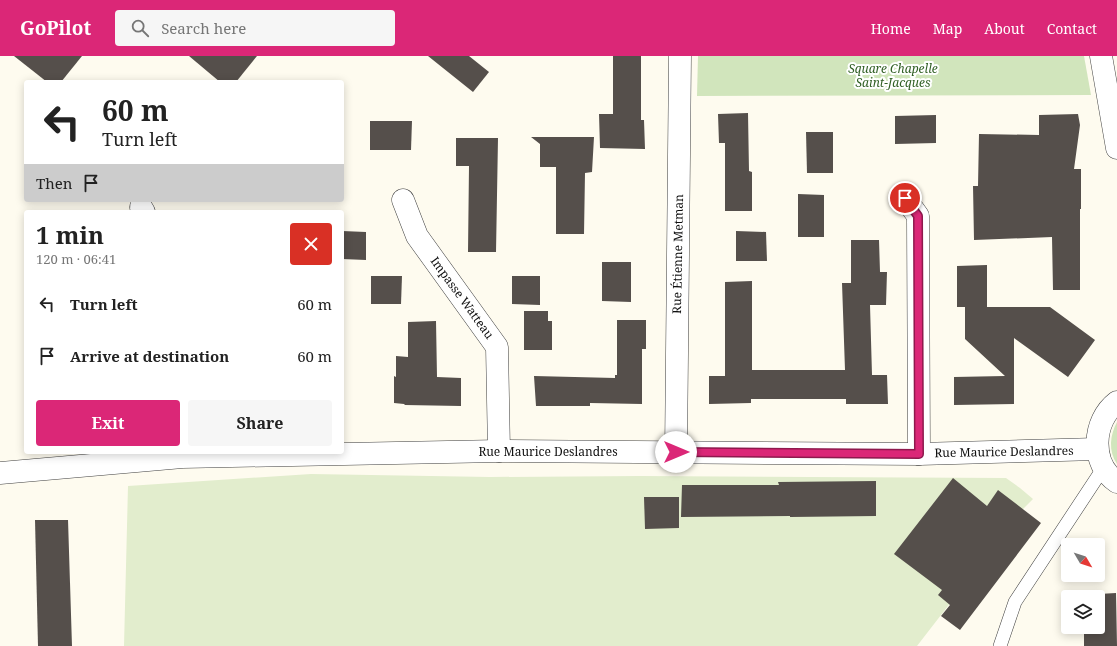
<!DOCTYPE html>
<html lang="en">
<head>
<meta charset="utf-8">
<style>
  :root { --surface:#fff; --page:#f6f6f6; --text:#222; --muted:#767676; --accent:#db2777 }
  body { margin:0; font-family:"Noto Serif",serif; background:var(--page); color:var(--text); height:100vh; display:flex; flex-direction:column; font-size:15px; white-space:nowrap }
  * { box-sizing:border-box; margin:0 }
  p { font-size:13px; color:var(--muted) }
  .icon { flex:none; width:22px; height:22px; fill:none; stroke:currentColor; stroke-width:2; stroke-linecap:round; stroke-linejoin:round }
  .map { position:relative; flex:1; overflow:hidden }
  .panel { position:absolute; left:24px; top:154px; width:320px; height:244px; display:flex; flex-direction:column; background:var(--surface); border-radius:4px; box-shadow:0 2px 10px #0003 }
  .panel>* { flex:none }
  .hud { position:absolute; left:24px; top:24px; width:320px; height:122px; border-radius:4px; box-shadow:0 2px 10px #0003; background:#fff; color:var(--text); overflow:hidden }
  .needle { width:26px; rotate:129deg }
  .buttons { position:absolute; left:1061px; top:482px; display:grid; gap:8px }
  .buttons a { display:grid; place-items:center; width:44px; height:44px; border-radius:4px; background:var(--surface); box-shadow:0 2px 10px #0003; font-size:20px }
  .pin { position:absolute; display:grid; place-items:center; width:34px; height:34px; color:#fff; margin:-17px; border:2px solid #fff; border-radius:50%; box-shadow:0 1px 4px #0007 }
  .me { position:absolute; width:44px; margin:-22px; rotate:90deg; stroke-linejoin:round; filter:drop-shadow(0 0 3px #0008) }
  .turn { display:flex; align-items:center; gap:14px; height:84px; padding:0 12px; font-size:18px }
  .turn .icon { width:52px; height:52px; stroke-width:2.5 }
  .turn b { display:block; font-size:28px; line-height:34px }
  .then { display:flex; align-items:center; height:38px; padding:0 12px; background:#0003; gap:8px; font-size:15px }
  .round { display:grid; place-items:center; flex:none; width:42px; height:42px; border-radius:4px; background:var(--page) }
  .summary { display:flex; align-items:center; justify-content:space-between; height:68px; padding:0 12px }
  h1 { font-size:24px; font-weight:700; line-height:30px }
  .cta { display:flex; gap:8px; margin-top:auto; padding:8px 12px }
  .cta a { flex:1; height:46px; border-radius:4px; background:var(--accent); color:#fff; font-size:16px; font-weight:700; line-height:46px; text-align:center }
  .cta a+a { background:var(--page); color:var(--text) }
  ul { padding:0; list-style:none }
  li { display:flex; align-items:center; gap:12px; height:52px; padding:0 12px }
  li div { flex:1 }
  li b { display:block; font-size:15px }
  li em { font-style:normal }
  header { display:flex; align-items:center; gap:24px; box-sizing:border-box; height:56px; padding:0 20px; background:var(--accent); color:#fff }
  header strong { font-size:19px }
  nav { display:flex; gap:22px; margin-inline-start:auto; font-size:14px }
  .search { width:280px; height:36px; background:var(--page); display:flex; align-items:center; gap:10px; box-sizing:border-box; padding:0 14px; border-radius:4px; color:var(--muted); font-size:15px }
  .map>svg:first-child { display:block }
  .green { fill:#d1e5bc }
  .pitch { fill:#e2edcd }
  .building { fill:#554f4b }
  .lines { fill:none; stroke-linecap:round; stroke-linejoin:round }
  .service-casing { stroke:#414141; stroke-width:14 }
  .minor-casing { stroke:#414141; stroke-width:23 }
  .service { stroke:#fff; stroke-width:13 }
  .minor { stroke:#fff; stroke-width:22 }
  .route-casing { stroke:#8e194d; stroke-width:10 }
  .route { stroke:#db2777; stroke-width:7 }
  .labels { text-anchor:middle; stroke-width:4; stroke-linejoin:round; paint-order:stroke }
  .park-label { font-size:12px; font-style:italic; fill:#305f24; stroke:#fff }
  .street-label { font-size:12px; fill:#0e0e0e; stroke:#fff }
</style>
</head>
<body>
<header>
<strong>GoPilot</strong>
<div class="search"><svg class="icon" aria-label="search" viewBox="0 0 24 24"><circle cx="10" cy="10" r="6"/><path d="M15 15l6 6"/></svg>Search here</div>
<nav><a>Home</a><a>Map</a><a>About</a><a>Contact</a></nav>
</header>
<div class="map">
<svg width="1117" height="590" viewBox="0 0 1117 590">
  <rect width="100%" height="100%" fill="#fefbef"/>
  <g class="green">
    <path d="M 698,0 L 1084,0 L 1091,39 L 697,40 Z"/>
    <path d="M 1117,366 L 1117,408 C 1108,395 1110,379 1117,366 Z"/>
  </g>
  <path class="pitch" d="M 311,418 L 490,421 L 640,420 L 1006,422 L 1020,432 L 1033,443 L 1023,453 L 917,590 L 124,590 L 128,430 Z"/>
  <g class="building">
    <path d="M 14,0 L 82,0 L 61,26 L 47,26 Z"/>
    <path d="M 189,0 L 257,0 L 236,26 L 220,26 Z"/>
    <path d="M 428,0 L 469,0 L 489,16 L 473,36 Z"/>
    <path d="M 613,0 L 641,0 L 641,64 L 644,64 L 645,93 L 600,92 L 599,58 L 613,58 Z"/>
    <path d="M 748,57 L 749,115 L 752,116 L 752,155 L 725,155 L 725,87 L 719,87 L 718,58 Z"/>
    <path d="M 1078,58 L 1080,69 L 1074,113 L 1081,113 L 1081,153 L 1080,153 L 1080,234 L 1053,234 L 1052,181 L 974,184 L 973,130 L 978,130 L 979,78 L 1039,79 L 1039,59 Z"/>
    <path d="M 936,59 L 936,87 L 895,88 L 895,60 Z"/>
    <path d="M 370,65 L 412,65 L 411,94 L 370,94 Z"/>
    <path d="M 806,76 L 833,76 L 833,117 L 807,117 Z"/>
    <path d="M 531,81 L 594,81 L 592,116 L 585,117 L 584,178 L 556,178 L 556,111 L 540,111 L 540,88 Z"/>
    <path d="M 456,82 L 498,82 L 496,196 L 468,196 L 469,110 L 456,110 Z"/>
    <path d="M 798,138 L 824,139 L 824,181 L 798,181 Z"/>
    <path d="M 342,175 L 366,176 L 366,204 L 342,203 Z"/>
    <path d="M 736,175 L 766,176 L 767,205 L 736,205 Z"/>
    <path d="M 851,184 L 879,184 L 880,216 L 887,216 L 886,249 L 870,249 L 872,319 L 887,319 L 888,348 L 846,348 L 846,343 L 751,343 L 751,347 L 709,348 L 709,320 L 725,320 L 725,226 L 752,225 L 752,314 L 845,314 L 842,227 L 851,227 Z"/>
    <path d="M 602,206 L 631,206 L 631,246 L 602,245 Z"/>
    <path d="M 987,209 L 987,251 L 1050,251 L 1095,284 L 1068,321 L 1014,282 L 1014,348 L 954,349 L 954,321 L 1005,320 L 965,283 L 965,251 L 957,251 L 957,210 Z"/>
    <path d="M 371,220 L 402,220 L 401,248 L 371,248 Z"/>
    <path d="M 512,220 L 540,220 L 540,249 L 512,248 Z"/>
    <path d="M 524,255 L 548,255 L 548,265 L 552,265 L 552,294 L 524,294 Z"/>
    <path d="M 617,264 L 646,264 L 646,293 L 642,293 L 642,348 L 590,347 L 590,350 L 536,350 L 534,320 L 615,322 L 615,319 L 617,319 Z"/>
    <path d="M 436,265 L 437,321 L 461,322 L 461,350 L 405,349 L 404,348 L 394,347 L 394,320 L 396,321 L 396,300 L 408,301 L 408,266 Z"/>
    <path d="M 953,422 L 987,450 L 998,434 L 1041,467 L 960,574 L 941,560 L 950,549 L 938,539 L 942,534 L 894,498 Z"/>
    <path d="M 876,425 L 876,460 L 790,461 L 790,460 L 681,461 L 682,429 L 779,429 L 778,426 Z"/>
    <path d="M 644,441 L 679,441 L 679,472 L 645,473 Z"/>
    <path d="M 35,464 L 68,464 L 72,590 L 38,590 Z"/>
    <path d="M 1116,537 L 1117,590 L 1084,590 L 1084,571 L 1098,571 L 1098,541 L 1082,541 L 1082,539 Z"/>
  </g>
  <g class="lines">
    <g class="service-casing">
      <path id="service" d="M 1000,590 L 1015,546 L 1104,411"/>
    </g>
    <g class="minor-casing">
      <g id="minor">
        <path d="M 1101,0 L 1117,92"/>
        <path d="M 905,142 L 918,160 L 919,398"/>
        <path d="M 403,144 L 417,180 L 497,291 L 499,395"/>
        <path d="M 141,151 L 144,156"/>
        <path d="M 1117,346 C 1092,365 1090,408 1117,426"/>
        <path d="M 676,397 L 680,0"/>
        <path d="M 0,417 L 182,401 L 499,395 L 919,398 L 1097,393"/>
      </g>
    </g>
    <use href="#service" class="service"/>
    <use href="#minor" class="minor"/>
  </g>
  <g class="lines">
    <g class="route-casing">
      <path id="route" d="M 676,396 L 919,398 L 918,160 L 905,142"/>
    </g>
    <use href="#route" class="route"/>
  </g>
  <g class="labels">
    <g class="park-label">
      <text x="893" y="17">Square Chapelle<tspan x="893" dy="14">Saint-Jacques</tspan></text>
    </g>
    <g class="street-label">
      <text transform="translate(678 198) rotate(-89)" y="4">Rue Étienne Metman</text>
      <text transform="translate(462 242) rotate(54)" y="4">Impasse Watteau</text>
      <text x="548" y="400">Rue Maurice Deslandres</text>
      <text transform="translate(1004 396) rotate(-1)" y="4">Rue Maurice Deslandres</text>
    </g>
  </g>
</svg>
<div class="buttons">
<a><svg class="needle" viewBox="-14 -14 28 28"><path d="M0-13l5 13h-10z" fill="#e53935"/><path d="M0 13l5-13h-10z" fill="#767676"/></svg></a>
<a><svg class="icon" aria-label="layers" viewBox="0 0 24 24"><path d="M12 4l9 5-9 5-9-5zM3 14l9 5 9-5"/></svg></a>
</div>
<div class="pin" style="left:905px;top:142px;background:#d93025"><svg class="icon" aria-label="arrive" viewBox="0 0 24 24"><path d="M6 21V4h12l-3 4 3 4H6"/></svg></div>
<svg class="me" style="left:676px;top:396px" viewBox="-20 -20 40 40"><circle r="19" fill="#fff"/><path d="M0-13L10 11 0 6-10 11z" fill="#db2777"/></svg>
<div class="hud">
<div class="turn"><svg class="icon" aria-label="left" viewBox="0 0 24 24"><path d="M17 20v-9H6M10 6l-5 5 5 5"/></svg><div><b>60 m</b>Turn left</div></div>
<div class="then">Then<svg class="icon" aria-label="arrive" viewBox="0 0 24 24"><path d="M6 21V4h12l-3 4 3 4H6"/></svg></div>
</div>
<section class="panel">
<div class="summary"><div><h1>1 min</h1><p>120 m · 06:41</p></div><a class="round" style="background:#d93025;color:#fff"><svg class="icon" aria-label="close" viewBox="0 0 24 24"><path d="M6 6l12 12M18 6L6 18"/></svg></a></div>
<ul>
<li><svg class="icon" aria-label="left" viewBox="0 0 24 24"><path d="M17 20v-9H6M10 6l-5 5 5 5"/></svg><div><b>Turn left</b></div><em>60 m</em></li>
<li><svg class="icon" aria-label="arrive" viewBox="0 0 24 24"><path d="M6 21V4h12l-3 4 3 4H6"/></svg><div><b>Arrive at destination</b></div><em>60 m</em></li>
</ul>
<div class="cta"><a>Exit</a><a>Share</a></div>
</section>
</div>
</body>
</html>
